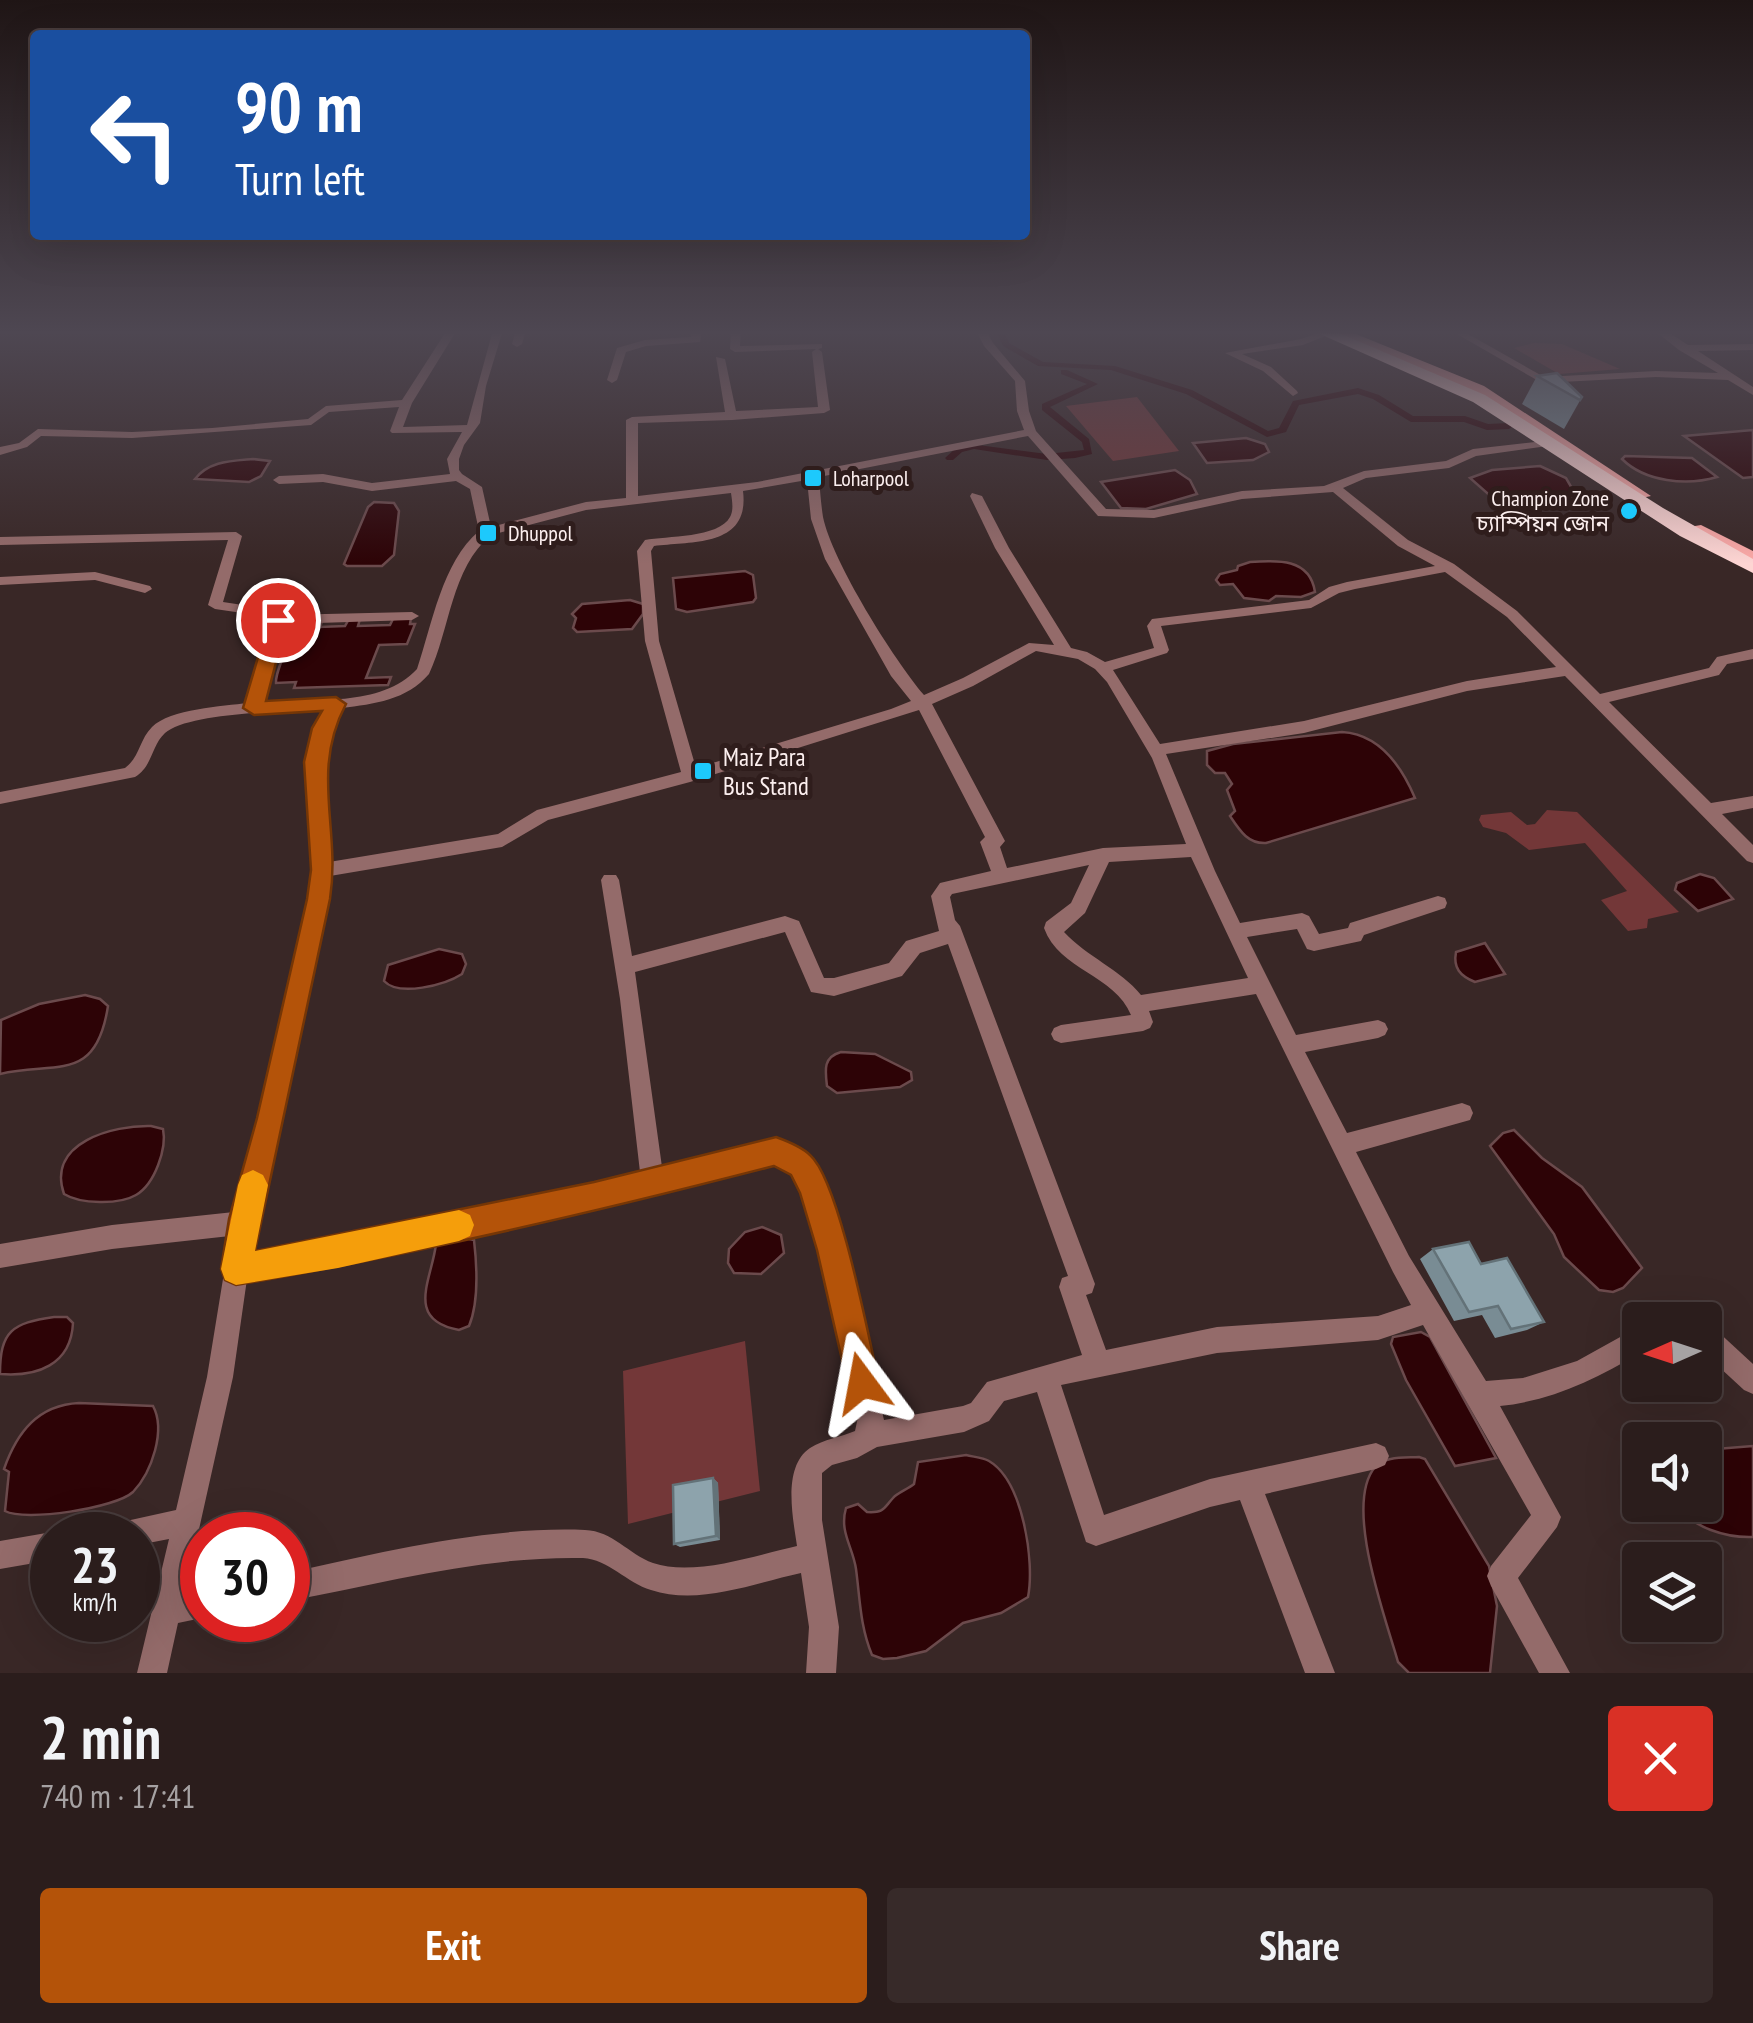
<!DOCTYPE html>
<html lang="en">
<head>
<meta charset="utf-8">
<style>
  :root { --surface:#2b1d1c; --page:#372a29; --text:#f1f3f6; --muted:#a6a2a3; --line:#473b3b; --accent:#b45309 }
  body { margin:0; font-family:"PT Sans Narrow","Noto Sans Bengali",sans-serif; background:var(--page); color:var(--text); height:100vh; display:flex; flex-direction:column; font-size:38px; white-space:nowrap }
  * { box-sizing:border-box; margin:0 }
  p { font-size:32px; color:var(--muted) }
  .icon { flex:none; width:55px; height:55px; fill:none; stroke:currentColor; stroke-width:2; stroke-linecap:round; stroke-linejoin:round }
  .map { position:relative; height:1673px; overflow:hidden }
  .details { display:flex; flex-direction:column; background:var(--surface); flex:1 }
  .details>* { flex:none }
  .guide { position:absolute; left:30px; top:30px; width:1000px; height:210px; border-radius:10px; box-shadow:0 10px 40px #0002,0 0 0 2px var(--line); background:#1a4fa0; color:#fff; overflow:hidden }
  .needle { width:65px; rotate:267deg }
  .buttons { position:absolute; left:1622px; top:1302px; display:grid; gap:20px }
  .buttons a { display:grid; place-items:center; width:100px; height:100px; border-radius:10px; background:var(--surface); box-shadow:0 10px 40px #0002,0 0 0 2px var(--line); font-size:50px }
  .speed { position:absolute; left:30px; top:1512px; display:flex; gap:20px; font-size:50px; font-weight:700; text-align:center }
  .speed>* { display:grid; place-content:center; width:130px; height:130px; border-radius:50%; background:var(--surface); box-shadow:0 10px 40px #0002,0 0 0 2px var(--line); line-height:1 }
  .speed small { font-size:25px; font-weight:400 }
  .speed .limit { border:15px solid #d22; background:#fff; color:#111 }
  .pin { position:absolute; display:grid; place-items:center; width:85px; height:85px; color:#fff; margin:-42px; border:5px solid #fff; border-radius:50%; box-shadow:0 2px 10px #0007 }
  .me { position:absolute; width:110px; margin:-55px; rotate:347deg; stroke-linejoin:round; filter:drop-shadow(0 0 8px #0008) }
  .turn { display:flex; align-items:center; gap:35px; height:210px; padding:0 40px; font-size:45px }
  .turn .icon { width:130px; height:130px; stroke-width:2.5 }
  .turn b { display:block; font-size:70px; line-height:85px }
  .round { display:grid; place-items:center; flex:none; width:105px; height:105px; border-radius:10px; background:var(--page) }
  .head { display:flex; align-items:center; justify-content:space-between; height:170px; padding:0 40px }
  h1 { font-size:60px; font-weight:600; line-height:75px }
  .action { display:flex; gap:20px; margin-top:auto; padding:20px 40px }
  .action a { flex:1; height:115px; border-radius:10px; background:var(--accent); color:#fff; font-size:40px; font-weight:600; line-height:115px; text-align:center }
  .action a+a { background:var(--page); color:var(--text) }
  .map>svg:first-child { display:block }
  .green { fill:#733738 }
  .water { fill:#2d0306; stroke:#6b4a4c; stroke-width:2.5 }
  .lines { fill:none; stroke-linecap:round; stroke-linejoin:round }
  .canal { fill:#2d0306; fill-rule:evenodd }
  .minor { fill:#946b6a; fill-rule:evenodd }
  .major { fill:#fca9a7; fill-rule:evenodd }
  .highway { fill:#fed5d3; fill-rule:evenodd }
  .wall { fill:#798c94 }
  .shaded-wall { fill:#637278 }
  .building { fill:#8da3ac; stroke:#637278; stroke-width:2.5 }
  .route { fill:#b45309; stroke:#753606; stroke-width:2.5 }
  .slow { fill:#f59e0b }
  .poi-dot { fill:#1dc9fc; stroke:#2f1d1c; stroke-width:4 }
  .labels { text-anchor:middle; stroke-width:10; stroke-linejoin:round; paint-order:stroke }
  .far-poi-label { font-size:22px; fill:#fcefef; stroke:#2f1d1c; text-anchor:start }
  .poi-label { font-size:25px; fill:#fcefef; stroke:#2f1d1c; text-anchor:start }
</style>
</head>
<body>
<div class="map">
<svg width="1753" height="1673" viewBox="0 0 1753 1673">
  <rect width="100%" height="100%" fill="#392726"/>
  <g class="green">
    <path d="M 1534,343 L 1562,344 L 1620,369 L 1559,374 L 1514,348 Z"/>
    <path d="M 1137,397 L 1179,451 L 1113,461 L 1066,406 Z"/>
    <path d="M 1547,810 L 1577,812 L 1679,912 L 1648,919 L 1647,928 L 1628,931 L 1601,900 L 1627,891 L 1585,843 L 1529,850 L 1506,833 L 1483,827 L 1479,820 L 1481,815 L 1511,812 L 1527,825 L 1535,824 Z"/>
    <path d="M 745,1341 L 760,1491 L 628,1524 L 623,1371 Z"/>
  </g>
  <g class="water">
    <path d="M 1753,430 L 1753,477 L 1743,478 L 1684,436 Z"/>
    <path d="M 1246,438 L 1265,444 L 1269,452 L 1253,460 L 1207,463 L 1193,443 Z"/>
    <path d="M 1625,456 L 1692,458 L 1717,477 C 1687,486 1645,482 1622,459 Z"/>
    <path d="M 253,459 L 270,461 L 261,476 L 249,482 L 195,479 C 209,461 231,461 253,459 Z"/>
    <path d="M 1540,466 L 1566,478 L 1577,497 L 1504,508 L 1470,478 L 1492,470 Z"/>
    <path d="M 1175,470 L 1190,480 L 1197,494 L 1146,509 L 1121,508 L 1101,482 Z"/>
    <path d="M 374,502 L 394,503 L 399,511 L 394,555 L 382,566 L 347,566 L 344,564 L 368,507 Z"/>
    <path d="M 1250,562 C 1277,560 1310,558 1315,592 L 1301,597 L 1276,596 L 1269,601 L 1244,598 L 1233,584 L 1220,585 L 1216,580 L 1220,574 L 1237,570 L 1238,566 Z"/>
    <path d="M 745,571 L 753,575 L 756,598 L 753,602 L 687,612 L 676,609 L 673,578 Z"/>
    <path d="M 630,600 L 643,604 L 643,614 L 632,629 L 577,632 L 573,628 L 576,618 L 572,614 L 582,604 Z"/>
    <path d="M 411,618 L 410,624 L 415,624 L 407,644 L 379,645 L 366,678 L 391,677 L 388,685 L 294,688 L 296,682 L 276,683 C 275,670 293,635 300,620 L 323,619 L 320,627 L 345,626 L 349,619 L 360,619 L 358,626 L 390,625 L 393,619 Z"/>
    <path d="M 1342,732 C 1378,734 1401,765 1415,798 L 1266,843 C 1248,844 1240,831 1230,816 L 1235,811 L 1227,790 L 1232,784 L 1225,773 L 1215,773 L 1207,765 L 1207,751 L 1233,744 Z"/>
    <path d="M 1700,874 L 1714,878 L 1733,899 L 1698,911 L 1675,890 L 1677,883 Z"/>
    <path d="M 1485,943 L 1505,974 L 1475,982 C 1460,976 1453,968 1456,952 Z"/>
    <path d="M 439,949 L 462,954 L 466,964 L 462,974 C 445,985 399,997 384,981 L 388,965 Z"/>
    <path d="M 85,995 L 100,999 L 108,1006 C 96,1084 56,1061 0,1074 L 1,1020 L 39,1004 Z"/>
    <path d="M 841,1052 L 875,1054 L 911,1072 L 912,1080 L 900,1087 L 837,1093 L 827,1086 C 825,1070 823,1057 841,1052 Z"/>
    <path d="M 151,1126 L 163,1129 C 167,1148 155,1184 136,1195 C 119,1205 80,1204 64,1194 C 46,1142 114,1125 151,1126 Z"/>
    <path d="M 1514,1130 L 1542,1158 L 1582,1187 L 1642,1268 L 1623,1288 L 1613,1292 L 1599,1290 L 1564,1257 L 1554,1234 L 1490,1146 L 1503,1133 Z"/>
    <path d="M 762,1227 L 781,1235 L 784,1253 L 761,1274 L 734,1273 L 728,1263 L 729,1249 L 745,1232 Z"/>
    <path d="M 450,1235 L 474,1240 C 477,1266 479,1302 469,1326 L 459,1330 C 404,1320 432,1279 436,1244 Z"/>
    <path d="M 54,1317 L 67,1317 L 73,1323 C 71,1365 37,1377 0,1374 C 0,1331 12,1323 54,1317 Z"/>
    <path d="M 1421,1332 L 1430,1337 L 1496,1458 L 1455,1466 L 1406,1380 L 1391,1344 L 1393,1337 Z"/>
    <path d="M 79,1403 L 153,1406 C 166,1430 152,1472 133,1492 C 116,1508 25,1522 5,1511 L 9,1472 L 4,1469 C 17,1432 38,1405 79,1403 Z"/>
    <path d="M 1753,1446 L 1753,1537 C 1727,1538 1692,1528 1677,1505 L 1705,1505 L 1705,1455 L 1716,1449 Z"/>
    <path d="M 966,1455 C 973,1457 982,1457 989,1461 C 1023,1481 1035,1562 1028,1597 L 1001,1613 L 963,1623 L 926,1651 L 897,1658 L 883,1659 L 872,1655 C 860,1626 860,1599 856,1569 C 853,1547 839,1532 846,1508 L 858,1504 L 867,1512 C 884,1513 883,1509 893,1498 C 897,1493 908,1489 914,1484 L 918,1462 Z"/>
    <path d="M 1419,1457 L 1425,1459 L 1489,1566 L 1497,1606 L 1490,1673 L 1409,1673 L 1398,1662 C 1386,1619 1343,1505 1375,1467 C 1384,1456 1406,1458 1419,1457 Z"/>
  </g>
  <g class="lines">
    <g class="canal">
      <path d="M 0,330 L 34,330 L 30,332 L 0,333 Z"/>
      <path d="M 995,330 L 1003,330 L 1009,343 L 1043,362 L 1115,366 L 1192,390 L 1268,431 L 1279,428 L 1293,401 L 1358,388 L 1379,395 L 1413,416 L 1465,416 L 1488,424 L 1509,423 L 1513,426 L 1509,429 L 1487,430 L 1464,422 L 1411,422 L 1373,399 L 1358,394 L 1299,405 L 1286,432 L 1267,437 L 1186,394 L 1111,370 L 1038,366 L 1003,346 Z"/>
      <path d="M 1061,370 L 1067,370 L 1098,384 L 1050,407 L 1089,439 L 1092,454 L 1075,458 L 1047,460 L 974,449 L 962,452 L 953,460 L 947,460 L 945,458 L 955,449 L 970,444 L 1047,454 L 1084,450 L 1082,442 L 1042,410 L 1042,404 L 1087,384 L 1061,374 Z"/>
    </g>
    <g class="minor">
      <path d="M 447,330 L 457,330 L 412,403 L 403,427 L 467,425 L 493,330 L 503,330 L 486,386 L 480,423 L 464,445 L 459,459 L 459,470 L 462,474 L 482,487 L 491,527 L 586,502 L 626,498 L 626,420 L 632,417 L 725,412 L 716,357 L 725,359 L 736,411 L 818,407 L 812,352 L 816,349 L 735,352 L 730,349 L 731,330 L 741,330 L 740,346 L 822,344 L 822,348 L 818,349 L 822,352 L 830,410 L 824,413 L 732,420 L 638,423 L 638,496 L 757,482 L 1024,430 L 1017,411 L 1015,381 L 984,346 L 976,330 L 986,330 L 993,343 L 1025,381 L 1029,411 L 1036,431 L 1106,509 L 1154,510 L 1242,491 L 1324,486 L 1364,471 L 1446,461 L 1473,449 L 1544,441 L 1550,444 L 1548,446 L 1476,456 L 1449,468 L 1366,478 L 1343,488 L 1408,540 L 1454,564 L 1517,611 L 1600,694 L 1709,668 L 1717,657 L 1753,649 L 1753,659 L 1727,664 L 1719,675 L 1609,702 L 1711,803 L 1753,796 L 1753,808 L 1722,814 L 1753,845 L 1753,863 L 1747,861 L 1565,676 L 1467,691 L 1304,733 L 1166,754 L 1215,871 L 1240,923 L 1302,913 L 1309,916 L 1319,934 L 1348,928 L 1350,923 L 1438,896 L 1445,898 L 1447,903 L 1445,908 L 1364,935 L 1361,941 L 1314,951 L 1307,949 L 1297,929 L 1247,937 L 1296,1035 L 1378,1020 L 1385,1023 L 1388,1029 L 1385,1035 L 1378,1038 L 1305,1052 L 1347,1133 L 1462,1103 L 1470,1106 L 1473,1113 L 1470,1120 L 1356,1152 L 1409,1256 L 1486,1381 L 1523,1378 L 1577,1361 L 1640,1326 L 1640,1353 C 1596,1379 1551,1401 1500,1406 L 1561,1517 L 1557,1527 L 1518,1578 L 1570,1673 L 1539,1673 L 1491,1586 L 1487,1576 L 1491,1566 L 1531,1515 L 1423,1325 L 1378,1340 L 1217,1353 L 1061,1385 L 1104,1515 L 1210,1479 L 1376,1443 L 1385,1447 L 1389,1456 L 1385,1465 L 1376,1469 L 1265,1494 L 1335,1673 L 1305,1673 L 1240,1500 L 1210,1507 L 1096,1546 L 1086,1542 L 1037,1392 L 1004,1401 L 989,1421 L 964,1432 L 877,1447 L 857,1458 L 832,1465 L 822,1473 L 822,1520 L 839,1627 L 836,1673 L 806,1673 L 809,1627 L 801,1573 C 754,1583 699,1606 651,1590 C 627,1583 608,1559 583,1558 C 482,1556 385,1583 288,1601 L 288,1573 C 382,1552 488,1526 585,1530 C 613,1531 628,1554 653,1563 C 694,1577 756,1555 797,1546 C 793,1518 782,1467 810,1448 C 824,1439 841,1437 855,1431 L 858,1417 C 848,1372 818,1184 782,1164 C 765,1155 699,1180 679,1185 C 536,1221 392,1252 247,1279 L 233,1377 L 185,1592 L 202,1590 L 202,1618 L 178,1623 L 167,1673 L 137,1673 L 169,1539 L 138,1545 L 138,1535 L 104,1535 L 108,1525 L 176,1510 L 207,1377 L 230,1236 L 112,1249 L 0,1268 L 0,1244 L 112,1225 L 234,1212 L 260,1118 L 310,899 C 315,835 293,768 326,709 C 292,711 188,712 165,733 C 151,746 153,766 135,777 L 0,804 L 0,792 L 125,768 C 140,757 139,740 152,727 C 170,709 223,706 248,703 L 272,625 L 270,617 L 215,609 L 208,605 L 228,540 L 0,545 L 0,537 L 236,532 L 242,536 L 223,602 L 276,610 L 283,615 L 412,612 L 419,616 L 412,620 L 286,624 L 264,702 C 312,698 381,708 417,669 C 432,625 442,562 479,531 L 470,489 L 456,481 L 372,491 L 323,482 L 279,484 L 273,480 L 279,476 L 323,474 L 372,483 L 450,474 L 447,459 L 462,432 L 392,433 L 390,431 L 399,407 L 329,412 L 311,425 L 132,438 L 41,436 L 27,447 L 0,455 L 0,447 L 19,443 L 38,429 L 132,432 L 212,428 L 308,419 L 326,406 L 402,400 ZM 1028,436 L 1098,516 L 1154,518 L 1242,499 L 1333,492 L 1398,546 L 1435,566 L 1347,582 L 1329,587 L 1309,600 L 1152,619 L 1147,626 L 1154,648 L 1105,662 L 1087,652 L 1071,648 L 1009,548 L 982,496 L 972,493 L 970,496 L 995,548 L 1054,645 L 1029,643 L 963,678 L 924,695 C 894,660 832,561 823,517 C 821,504 820,490 819,477 ZM 807,480 L 811,519 L 825,559 L 891,676 L 911,701 L 891,709 L 696,768 L 659,641 L 651,551 L 654,546 C 693,541 750,547 743,491 ZM 731,493 C 732,500 734,510 730,517 C 719,538 666,536 645,540 L 637,551 L 645,641 L 681,772 L 537,810 L 498,834 L 329,862 C 327,808 315,758 342,708 C 374,704 407,700 429,674 C 450,630 451,568 491,535 L 586,510 ZM 1445,572 L 1507,617 L 1556,667 L 1467,681 L 1304,721 L 1160,744 L 1113,670 L 1167,653 L 1169,650 L 1161,626 L 1311,608 L 1339,593 L 1355,589 ZM 1036,651 L 1078,659 L 1095,669 L 1107,682 L 1152,758 L 1186,844 L 1103,848 L 1007,868 L 1000,847 L 1005,841 L 932,704 L 973,686 ZM 919,710 L 985,837 L 980,842 L 991,871 L 940,883 L 931,896 L 939,931 L 906,941 L 889,963 L 834,978 L 824,978 L 799,921 L 785,916 L 632,956 L 619,880 L 616,875 L 604,875 L 601,880 L 620,999 L 640,1172 L 431,1219 L 251,1254 L 256,1219 L 282,1118 L 328,899 L 330,876 L 502,847 L 548,820 L 690,782 ZM 1191,857 L 1248,978 L 1141,995 C 1120,969 1087,957 1064,932 L 1085,913 L 1109,862 ZM 1089,865 L 1071,903 L 1046,922 L 1044,928 C 1059,970 1115,975 1131,1015 L 1061,1025 L 1054,1028 L 1051,1034 L 1054,1040 L 1061,1043 L 1143,1031 L 1150,1028 L 1153,1022 L 1149,1011 L 1256,994 L 1393,1272 L 1411,1305 L 1378,1316 L 1217,1327 L 1106,1350 L 1086,1295 L 1092,1293 L 1095,1284 L 960,926 L 955,920 L 950,897 L 952,894 ZM 785,932 L 811,992 L 834,996 L 902,976 L 920,953 L 948,944 L 1068,1276 L 1062,1278 L 1059,1287 L 1082,1355 L 987,1382 L 971,1403 L 963,1406 L 884,1420 L 841,1236 L 812,1165 L 799,1149 L 773,1141 L 753,1143 L 662,1167 L 635,972 Z"/>
      <path d="M 516,330 L 526,330 L 522,344 L 517,347 L 512,344 Z"/>
      <path d="M 692,330 L 702,330 L 700,342 L 646,346 L 626,352 L 617,380 L 612,383 L 607,380 L 617,348 L 645,340 L 691,337 Z"/>
      <path d="M 1450,330 L 1461,330 L 1544,377 L 1656,371 L 1718,373 L 1679,350 L 1654,330 L 1665,330 L 1688,345 L 1753,344 L 1753,350 L 1698,351 L 1753,387 L 1753,395 L 1728,380 L 1656,377 L 1542,383 Z"/>
      <path d="M 1533,330 L 1552,330 L 1547,333 Z"/>
      <path d="M 1321,332 L 1330,334 L 1303,345 L 1242,354 L 1271,367 L 1297,391 L 1298,393 L 1293,396 L 1263,371 L 1225,353 L 1301,339 Z"/>
      <path d="M 95,572 L 150,586 L 152,589 L 145,593 L 95,580 L 0,585 L 0,577 Z"/>
      <path d="M 1705,1324 L 1714,1328 L 1753,1364 L 1753,1394 L 1744,1390 L 1705,1354 Z"/>
      <path d="M 52,1532 L 59,1535 L 52,1535 L 52,1560 L 0,1569 L 0,1541 Z"/>
    </g>
    <g class="major">
      <path d="M 1330,330 L 1346,330 L 1484,386 L 1651,496 L 1637,499 L 1474,392 Z"/>
      <path d="M 1701,525 L 1753,551 L 1753,563 L 1695,534 L 1695,526 Z"/>
    </g>
    <path class="highway" d="M 1311,330 L 1332,330 L 1485,395 L 1663,508 L 1753,559 L 1753,573 L 1680,536 L 1473,402 Z"/>
  </g>
  <g class="wall">
    <path d="M 1537,376 L 1582,397 L 1564,429 L 1522,404 Z"/>
    <path d="M 1433,1249 L 1544,1322 L 1527,1330 L 1495,1338 L 1482,1315 L 1454,1321 L 1420,1259 Z"/>
    <path d="M 713,1478 L 718,1483 L 720,1540 L 680,1547 L 674,1544 Z"/>
  </g>
  <path class="shaded-wall" d="M 713,1478 L 718,1483 L 720,1540 L 716,1536 Z"/>
  <g class="building">
    <path d="M 1557,373 L 1582,397 L 1580,400 L 1537,376 Z"/>
    <path d="M 1469,1242 L 1481,1264 L 1507,1258 L 1544,1322 L 1511,1329 L 1498,1306 L 1469,1312 L 1433,1249 Z"/>
    <path d="M 713,1478 L 716,1536 L 674,1544 L 673,1485 Z"/>
  </g>
  <linearGradient id="sky" x2="0" y2="1"><stop stop-color="#1f1515"/><stop offset="0.59" stop-color="#4e4752"/><stop offset="1" stop-color="#4e4752" stop-opacity="0"/></linearGradient>
  <rect width="1753" height="564" fill="url(#sky)"/>
  <path class="route" d="M 278,614 L 287,620 L 266,701 L 336,697 L 346,704 C 310,772 341,828 330,899 L 255,1251 L 594,1182 L 776,1137 C 787,1141 802,1147 810,1155 C 839,1180 869,1339 879,1383 L 874,1395 L 862,1399 L 850,1395 L 817,1250 L 800,1193 L 791,1175 L 774,1166 C 596,1212 418,1254 236,1285 L 225,1280 L 221,1269 L 229,1219 L 257,1118 L 307,899 L 311,870 L 304,762 L 312,728 L 322,711 L 254,715 L 243,708 L 269,620 Z"/>
  <path class="slow" d="M 253,1170 L 263,1175 L 268,1185 L 255,1251 L 459,1210 L 470,1215 L 474,1225 L 470,1236 L 459,1241 L 338,1268 L 236,1285 L 225,1280 L 221,1269 L 238,1185 L 242,1175 Z"/>
  <g class="poi-dot">
    <rect x="803" y="468" width="20" height="20" rx="5"/>
    <circle cx="1629" cy="511" r="10"/>
    <rect x="478" y="523" width="20" height="20" rx="5"/>
    <rect x="693" y="761" width="20" height="20" rx="5"/>
  </g>
  <g class="labels">
    <g class="far-poi-label">
      <text x="833" y="486">Loharpool</text>
      <text x="1609" y="506" text-anchor="end">Champion Zone<tspan x="1609" dy="25">চ্যাম্পিয়ন জোন</tspan></text>
      <text x="508" y="541">Dhuppol</text>
    </g>
    <g class="poi-label">
      <text x="723" y="766">Maiz Para<tspan x="723" dy="29">Bus Stand</tspan></text>
    </g>
  </g>
</svg>
<div class="buttons">
<a><svg class="needle" viewBox="-14 -14 28 28"><path d="M0-13l5 13h-10z" fill="#e53935"/><path d="M0 13l5-13h-10z" fill="#a6a2a3"/></svg></a>
<a><svg class="icon" aria-label="sound" viewBox="0 0 24 24"><path d="M4 9h4l5-4v14l-5-4H4zM17 9q2 3 0 6"/></svg></a>
<a><svg class="icon" aria-label="layers" viewBox="0 0 24 24"><path d="M12 4l9 5-9 5-9-5zM3 14l9 5 9-5"/></svg></a>
</div>
<div class="speed"><div>23<small>km/h</small></div><div class="limit">30</div></div>
<div class="pin" style="left:278px;top:620px;background:#d93025"><svg class="icon" aria-label="arrive" viewBox="0 0 24 24"><path d="M6 21V4h12l-3 4 3 4H6"/></svg></div>
<svg class="me" style="left:862px;top:1383px" viewBox="-20 -20 40 40"><path d="M0-17L14 15 0 8-14 15z" fill="#b45309" stroke="#fff" stroke-width="4"/></svg>
<div class="guide">
<div class="turn"><svg class="icon" aria-label="left" viewBox="0 0 24 24"><path d="M17 20v-9H6M10 6l-5 5 5 5"/></svg><div><b>90 m</b>Turn left</div></div>
</div>
</div>
<section class="details">
<div class="head"><div><h1>2 min</h1><p>740 m · 17:41</p></div><a class="round" style="background:#d93025;color:#fff"><svg class="icon" aria-label="close" viewBox="0 0 24 24"><path d="M6 6l12 12M18 6L6 18"/></svg></a></div>
<div class="action"><a>Exit</a><a>Share</a></div>
</section>
</body>
</html>
